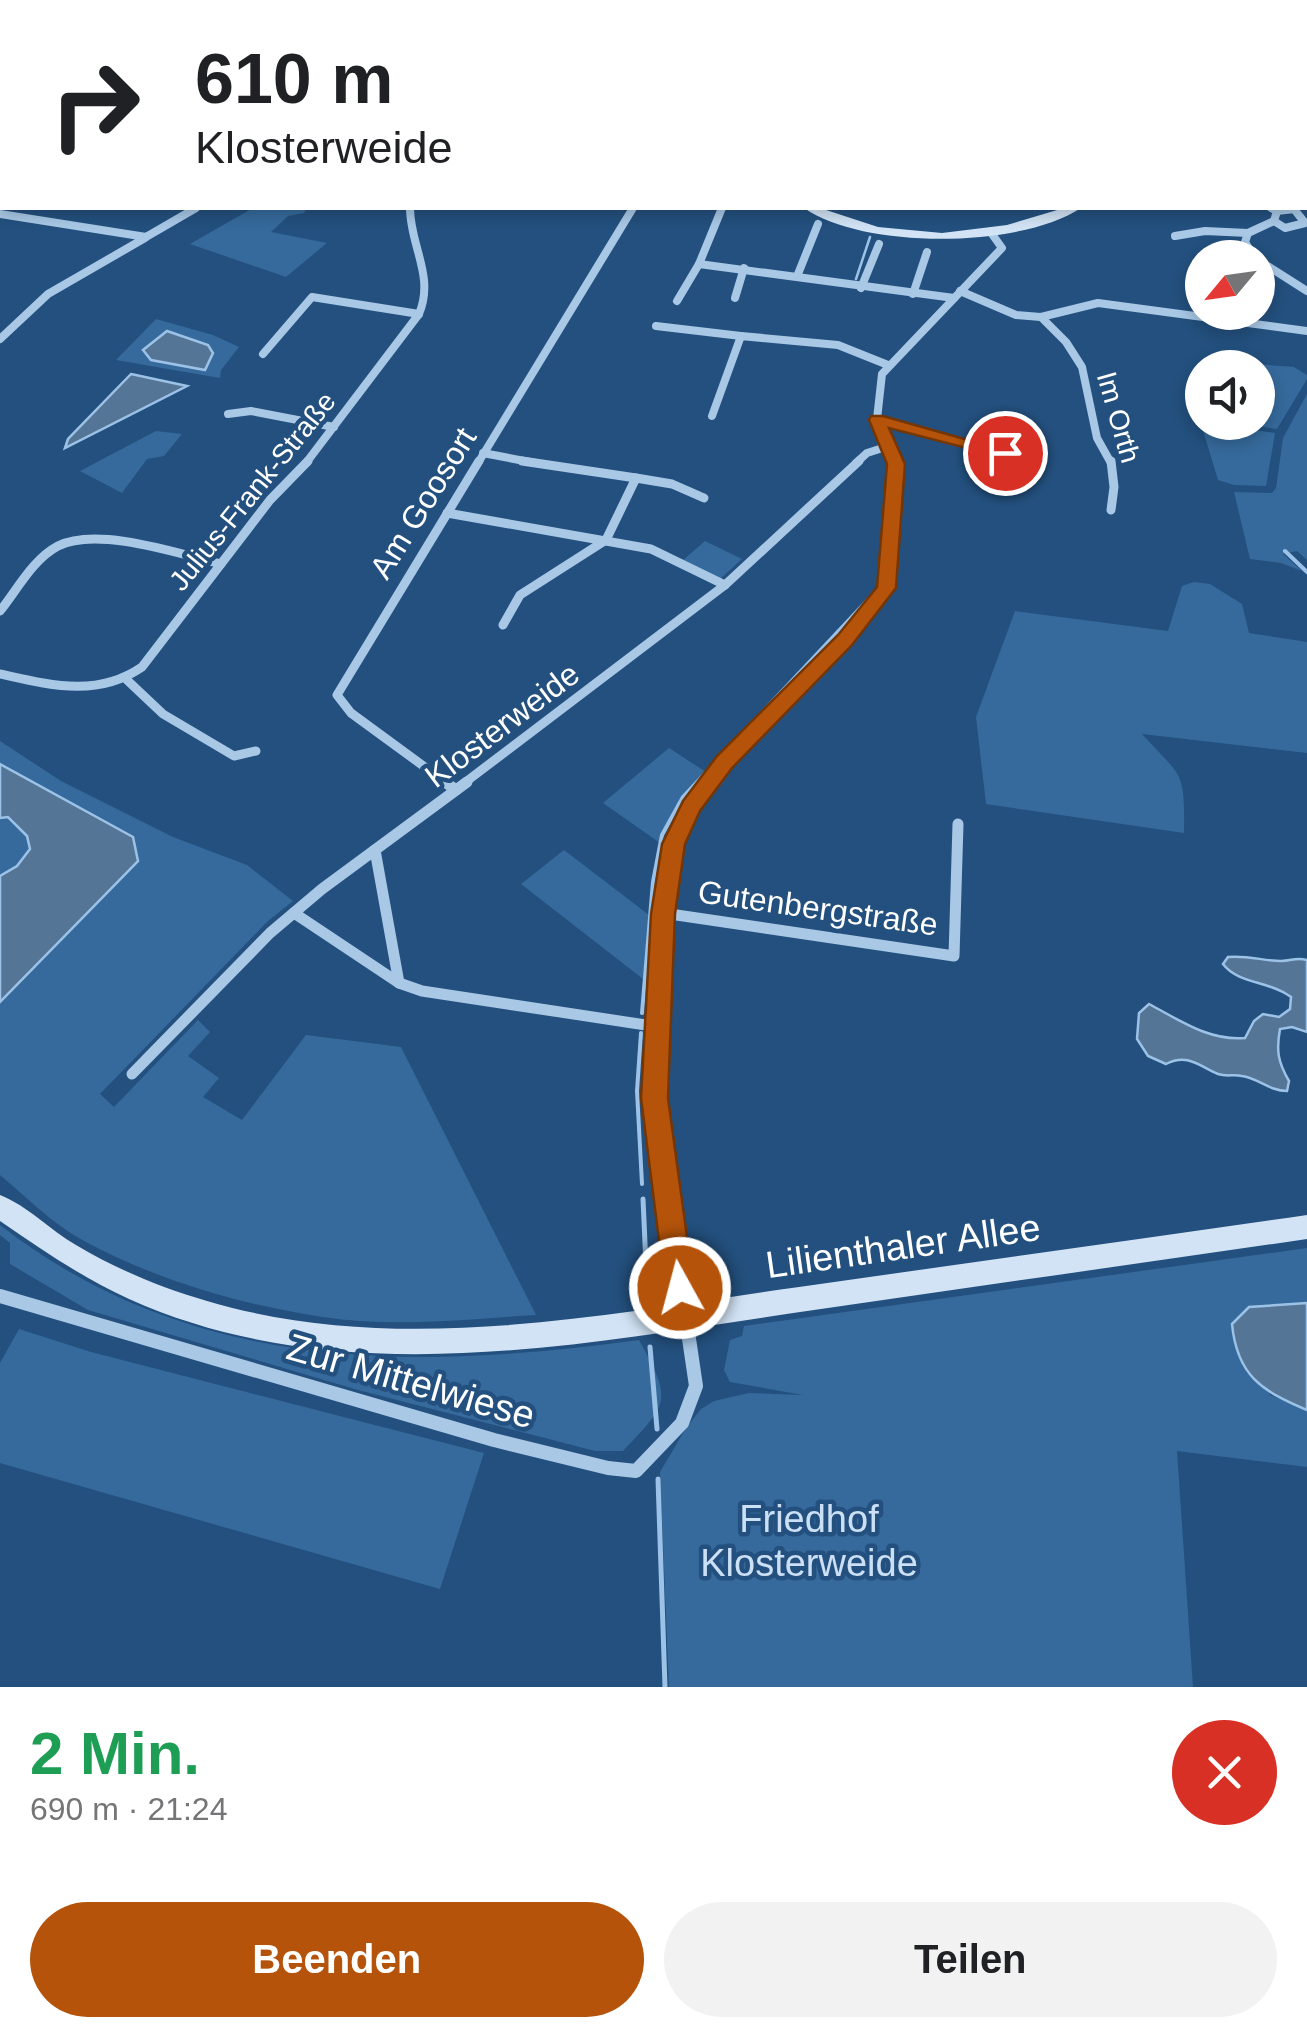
<!DOCTYPE html>
<html lang="de">
<head>
<meta charset="utf-8">
<style>
  :root { --surface:#fff; --page:#f2f2f2; --text:#202124; --muted:#757577; --accent:#b45309 }
  body { margin:0; font-family:Helvetica,sans-serif; background:var(--page); color:var(--text); height:100vh; display:flex; flex-direction:column; font-size:38px; white-space:nowrap }
  * { box-sizing:border-box; margin:0 }
  p { font-size:32px; color:var(--muted) }
  .icon { flex:none; width:55px; height:55px; fill:none; stroke:currentColor; stroke-width:2; stroke-linecap:round; stroke-linejoin:round }
  .map { position:relative; height:1687px; overflow:hidden }
  .side { display:flex; flex-direction:column; background:var(--surface); flex:1 }
  .side>* { flex:none }
  .banner { position:absolute; left:0px; top:0px; width:1308px; height:210px; box-shadow:0 5px 15px #0003; background:#fff; color:var(--text); overflow:hidden }
  .needle { width:65px; rotate:241deg }
  .tools { position:absolute; left:1185px; top:240px; display:grid; gap:20px }
  .tools a { display:grid; place-items:center; width:90px; height:90px; border-radius:50%; background:var(--surface); box-shadow:0 5px 15px #0003; font-size:50px }
  .pin { position:absolute; display:grid; place-items:center; width:85px; height:85px; color:#fff; margin:-42px; border:5px solid #fff; border-radius:50%; box-shadow:0 2px 10px #0007 }
  .me { position:absolute; width:110px; margin:-55px; rotate:353deg; stroke-linejoin:round; filter:drop-shadow(0 0 8px #0008) }
  .turn { display:flex; align-items:center; gap:35px; height:210px; padding:0 30px; font-size:45px }
  .turn .icon { width:130px; height:130px; stroke-width:2.5 }
  .turn b { display:block; font-size:70px; line-height:85px }
  .round { display:grid; place-items:center; flex:none; width:105px; height:105px; border-radius:52px; background:var(--page) }
  .summary { display:flex; align-items:center; justify-content:space-between; height:170px; padding:0 30px }
  h1 { font-size:60px; font-weight:700; line-height:75px; color:#1e9e55 }
  .button { display:flex; gap:20px; margin-top:auto; padding:20px 30px }
  .button a { flex:1; height:115px; border-radius:60px; background:var(--accent); color:#fff; font-size:40px; font-weight:700; line-height:115px; text-align:center }
  .button a+a { background:var(--page); color:var(--text) }
  .map>svg:first-child { display:block }
  .green { fill:#366a9c }
  .water { fill:#557597; stroke:#9cc3e7; stroke-width:2.5 }
  .lines { fill:none; stroke-linecap:round; stroke-linejoin:round }
  .stream-far2 { stroke:#9cc3e7; stroke-width:2.5 }
  .stream-far1 { stroke:#9cc3e7; stroke-width:4 }
  .stream { stroke:#9cc3e7; stroke-width:5 }
  .street-far4 { stroke:#a8c8e6; stroke-width:5 }
  .street-far3 { stroke:#a8c8e6; stroke-width:8 }
  .street-far2 { stroke:#a8c8e6; stroke-width:9 }
  .street-far1 { stroke:#a8c8e6; stroke-width:11 }
  .street { stroke:#a8c8e6; stroke-width:14 }
  .secondary { fill:#d1e3f5; fill-rule:evenodd }
  .tram { stroke:#fff; stroke-width:2.5 }
  .route { fill:#b45309; stroke:#753606; stroke-width:2.5 }
  .labels { text-anchor:middle; stroke-width:9; stroke-linejoin:round; paint-order:stroke }
  .far-street-label { font-size:28px; fill:#fff; stroke:#23507e }
  .street-label { font-size:32px; fill:#fff; stroke:#23507e }
  .near-street-label { font-size:38px; fill:#fff; stroke:#23507e }
  .near-park-label { font-size:38px; fill:#cbe0f5; stroke:#23507e }
</style>
</head>
<body>
<div class="map">
<svg width="1307" height="1687" viewBox="0 0 1307 1687">
  <rect width="100%" height="100%" fill="#23507e"/>
  <g class="green">
    <path d="M 253,208 L 307,208 L 304,213 L 288,216 L 271,232 L 327,243 L 286,277 L 190,244 Z"/>
    <path d="M 156,319 L 213,335 L 239,347 L 221,370 L 220,378 L 116,360 Z"/>
    <path d="M 1203,360 L 1294,367 L 1307,375 L 1307,379 L 1277,429 L 1237,423 L 1258,422 L 1258,368 L 1205,367 Z"/>
    <path d="M 1307,394 L 1307,560 L 1297,551 L 1283,554 L 1302,571 L 1281,563 L 1250,559 L 1234,492 L 1272,493 L 1276,488 L 1283,438 Z"/>
    <path d="M 1220,426 L 1275,433 L 1266,486 L 1234,485 L 1218,480 L 1202,427 L 1218,431 Z"/>
    <path d="M 156,431 L 182,434 L 164,456 L 147,459 L 122,493 L 80,471 Z"/>
    <path d="M 705,541 L 742,559 L 719,580 L 682,561 Z"/>
    <path d="M 1194,582 L 1210,584 L 1242,604 L 1249,633 L 1307,642 L 1307,753 L 1142,734 C 1182,778 1185,769 1184,833 L 986,804 L 976,717 L 1015,611 L 1168,631 L 1182,586 Z"/>
    <path d="M 0,741 L 61,781 L 173,837 L 247,865 L 293,901 L 268,921 L 100,1094 L 114,1107 L 198,1020 L 210,1032 L 188,1056 L 219,1078 L 203,1097 L 242,1120 L 306,1035 L 401,1047 L 536,1315 C 467,1319 392,1328 323,1317 C 241,1305 157,1280 84,1241 C 54,1225 26,1197 0,1175 L 0,1002 L 138,861 L 133,837 L 0,764 Z"/>
    <path d="M 669,748 L 706,772 L 683,797 L 660,843 L 603,803 Z"/>
    <path d="M 8,817 L 28,837 L 30,849 L 17,866 L 0,876 L 0,818 Z"/>
    <path d="M 564,850 L 649,915 L 643,979 L 521,884 Z"/>
    <path d="M 0,1225 C 191,1373 411,1371 639,1340 C 672,1400 670,1402 623,1451 L 595,1451 L 358,1390 L 88,1310 L 10,1264 L 10,1243 L 0,1235 Z"/>
    <path d="M 1307,1248 L 1307,1303 L 1249,1307 L 1270,1395 L 1307,1410 L 1307,1467 L 1177,1451 L 1193,1687 L 669,1687 L 660,1472 L 686,1428 L 701,1409 L 714,1401 L 749,1393 L 803,1395 L 730,1382 L 724,1370 L 730,1340 L 742,1336 L 744,1326 Z"/>
    <path d="M 19,1329 L 91,1352 L 484,1453 L 440,1589 L 0,1463 L 0,1363 Z"/>
  </g>
  <g class="water">
    <path d="M 167,331 L 208,345 L 213,353 L 205,370 L 151,360 L 143,350 Z"/>
    <path d="M 131,374 L 187,386 L 65,448 L 68,439 Z"/>
    <path d="M 0,764 L 133,837 L 138,861 L 0,1002 L 0,876 L 17,866 L 30,849 L 27,836 L 8,817 L 0,818 Z"/>
    <path d="M 1228,957 C 1247,955 1264,961 1281,961 C 1292,961 1295,957 1307,960 L 1307,1032 L 1292,1027 L 1280,1029 C 1276,1051 1278,1062 1289,1081 L 1287,1091 C 1269,1091 1258,1078 1242,1076 C 1233,1074 1227,1077 1218,1074 C 1199,1066 1188,1053 1166,1064 L 1148,1056 L 1137,1039 L 1139,1013 L 1149,1004 C 1181,1021 1209,1041 1245,1038 L 1254,1021 L 1263,1014 L 1279,1017 L 1290,1009 L 1291,997 C 1270,981 1238,984 1223,964 Z"/>
    <path d="M 1307,1303 L 1307,1410 C 1262,1391 1237,1376 1232,1324 L 1249,1307 Z"/>
  </g>
  <g class="lines">
    <path class="stream-far2" d="M 856,279 L 870,237"/>
    <g class="stream-far1">
      <path d="M 1285,551 L 1307,572"/>
      <path d="M 642,1013 L 653,882 L 662,835 L 683,797 L 878,589 L 882,572"/>
      <path d="M 641,1033 L 637,1091 L 642,1184"/>
    </g>
    <g class="stream">
      <path d="M 643,1199 L 647,1287"/>
      <path d="M 650,1347 L 657,1429"/>
      <path d="M 658,1479 L 665,1687"/>
    </g>
    <g class="street-far4">
      <path d="M 7,0 L 19,2"/>
      <path d="M 124,2 L 128,0"/>
    </g>
    <g class="street-far3">
      <path d="M 722,208 L 699,264 L 954,298"/>
      <path d="M 1271,208 L 1277,211"/>
      <path d="M 1294,209 L 1305,223 L 1285,228 L 1274,221 L 1277,211 Z"/>
      <path d="M 0,214 L 146,237 L 196,208"/>
      <path d="M 1175,236 L 1205,231 L 1248,233"/>
      <path d="M 1255,258 L 1245,242 L 1248,233 L 1274,221"/>
      <path d="M 1258,260 L 1307,291"/>
      <path d="M 798,274 L 818,224"/>
      <path d="M 861,288 L 879,244"/>
      <path d="M 960,291 L 1016,315 L 1041,317 L 1066,342 L 1082,367 L 1097,438 L 1111,463"/>
      <path d="M 913,294 L 927,252"/>
      <path d="M 735,298 L 744,268"/>
      <path d="M 677,301 L 699,264"/>
      <path d="M 1041,317 L 1098,303 L 1307,331"/>
      <path d="M 656,326 L 741,336"/>
      <path d="M 0,339 L 48,294 L 145,238"/>
      <path d="M 263,354 L 312,297 L 419,314"/>
      <path d="M 228,414 L 251,411 L 334,427"/>
      <path d="M 712,416 L 741,336 L 838,345 L 888,365"/>
      <path d="M 877,419 L 1037,462"/>
      <path d="M 483,453 L 535,463"/>
      <path d="M 306,463 L 419,314 C 435,276 410,246 410,208"/>
      <path d="M 478,463 L 633,208"/>
      <path d="M 856,463 L 867,453 L 889,446"/>
      <path d="M 896,463 L 877,419 L 882,374 L 1002,248 L 992,234"/>
    </g>
    <g class="street-far2">
      <path d="M 1032,461 L 1037,462"/>
      <path d="M 1111,461 L 1114,487 L 1111,510"/>
      <path d="M 636,478 L 672,484 L 704,498"/>
      <path d="M 447,513 L 651,549 L 725,585"/>
      <path d="M 0,611 C 17,590 33,559 58,546 C 97,526 180,554 221,564"/>
      <path d="M 503,625 L 520,595 L 606,540 L 636,478 L 522,461"/>
      <path d="M 0,674 C 50,685 97,698 142,667 L 270,500 L 308,461"/>
      <path d="M 127,680 L 163,714 L 234,756 L 256,751"/>
      <path d="M 448,784 L 351,713 L 337,695 L 479,461"/>
      <path d="M 463,784 L 725,585 L 859,461"/>
      <path d="M 706,784 L 845,640 L 886,588 L 895,461"/>
    </g>
    <g class="street-far1">
      <path d="M 445,782 L 456,790"/>
      <path d="M 375,850 L 399,983"/>
      <path d="M 294,913 L 399,983 L 422,991 L 659,1027"/>
      <path d="M 663,913 L 954,956 L 958,824"/>
      <path d="M 132,1074 L 270,933 L 322,889 L 467,782"/>
      <path d="M 667,1186 L 654,1098 L 663,913 L 673,843 L 707,782"/>
    </g>
    <path class="street" d="M 0,1296 L 494,1440 L 608,1468 L 636,1471 L 682,1423 L 696,1386 L 666,1183"/>
    <g class="secondary">
      <path d="M 1012,0 L 1036,0 L 1037,2 L 1015,2 Z"/>
      <rect x="1305" y="46" width="2" height="6"/>
      <path d="M 0,151 L 2,152 L 2,159 L 0,159 Z"/>
      <path d="M 804,208 L 820,208 L 878,227 L 942,233 L 1007,225 L 1064,208 L 1081,208 C 1021,248 864,250 804,208 Z"/>
      <path d="M 0,1195 C 28,1206 50,1230 76,1245 C 116,1269 162,1288 207,1301 C 399,1358 606,1314 799,1287 C 968,1263 1138,1239 1307,1215 L 1307,1239 C 1143,1263 978,1286 814,1310 C 590,1342 345,1396 129,1299 C 83,1278 42,1250 0,1221 Z"/>
    </g>
    <path class="tram" d="M 1013,0 L 1028,2"/>
  </g>
  <path class="route" d="M 871,416 L 883,416 L 1014,453 L 1005,458 L 889,428 L 905,464 L 896,588 L 852,645 L 732,768 L 700,811 L 685,844 L 675,914 L 668,1098 L 694,1288 L 690,1298 L 680,1302 L 669,1298 L 665,1288 L 641,1098 L 651,914 L 662,844 L 683,801 L 717,756 L 838,635 L 877,587 L 887,464 L 869,420 Z"/>
  <g class="labels">
    <g class="far-street-label">
      <text transform="translate(1119 417) rotate(74)" y="10">Im Orth</text>
      <text transform="translate(252 491) rotate(-51)" y="10">Julius-Frank-Straße</text>
    </g>
    <g class="street-label">
      <text transform="translate(423 503) rotate(-58)" y="11">Am Goosort</text>
      <text transform="translate(502 725) rotate(-37)" y="11">Klosterweide</text>
      <text transform="translate(818 908) rotate(8)" y="11">Gutenbergstraße</text>
    </g>
    <g class="near-street-label">
      <text transform="translate(903 1246) rotate(-8)" y="13">Lilienthaler Allee</text>
      <text transform="translate(411 1381) rotate(16)" y="13">Zur Mittelwiese</text>
    </g>
    <g class="near-park-label">
      <text x="809" y="1532">Friedhof<tspan x="809" dy="44">Klosterweide</tspan></text>
    </g>
  </g>
</svg>
<div class="tools">
<a><svg class="needle" viewBox="-14 -14 28 28"><path d="M0-13l5 13h-10z" fill="#e53935"/><path d="M0 13l5-13h-10z" fill="#757577"/></svg></a>
<a><svg class="icon" aria-label="sound" viewBox="0 0 24 24"><path d="M4 9h4l5-4v14l-5-4H4zM17 9q2 3 0 6"/></svg></a>
</div>
<div class="pin" style="left:1005px;top:453px;background:#d93025"><svg class="icon" aria-label="arrive" viewBox="0 0 24 24"><path d="M6 21V4h12l-3 4 3 4H6"/></svg></div>
<svg class="me" style="left:680px;top:1288px" viewBox="-20 -20 40 40"><circle r="17" fill="#b45309" stroke="#fff" stroke-width="3"/><path d="M0-11L8 9 0 5-8 9z" fill="#fff"/></svg>
<div class="banner">
<div class="turn"><svg class="icon" aria-label="right" viewBox="0 0 24 24"><path d="M7 20v-9h11M14 6l5 5-5 5"/></svg><div><b>610 m</b>Klosterweide</div></div>
</div>
</div>
<section class="side">
<div class="summary"><div><h1>2 Min.</h1><p>690 m · 21:24</p></div><a class="round" style="background:#d93025;color:#fff"><svg class="icon" aria-label="close" viewBox="0 0 24 24"><path d="M6 6l12 12M18 6L6 18"/></svg></a></div>
<div class="button"><a>Beenden</a><a>Teilen</a></div>
</section>
</body>
</html>
